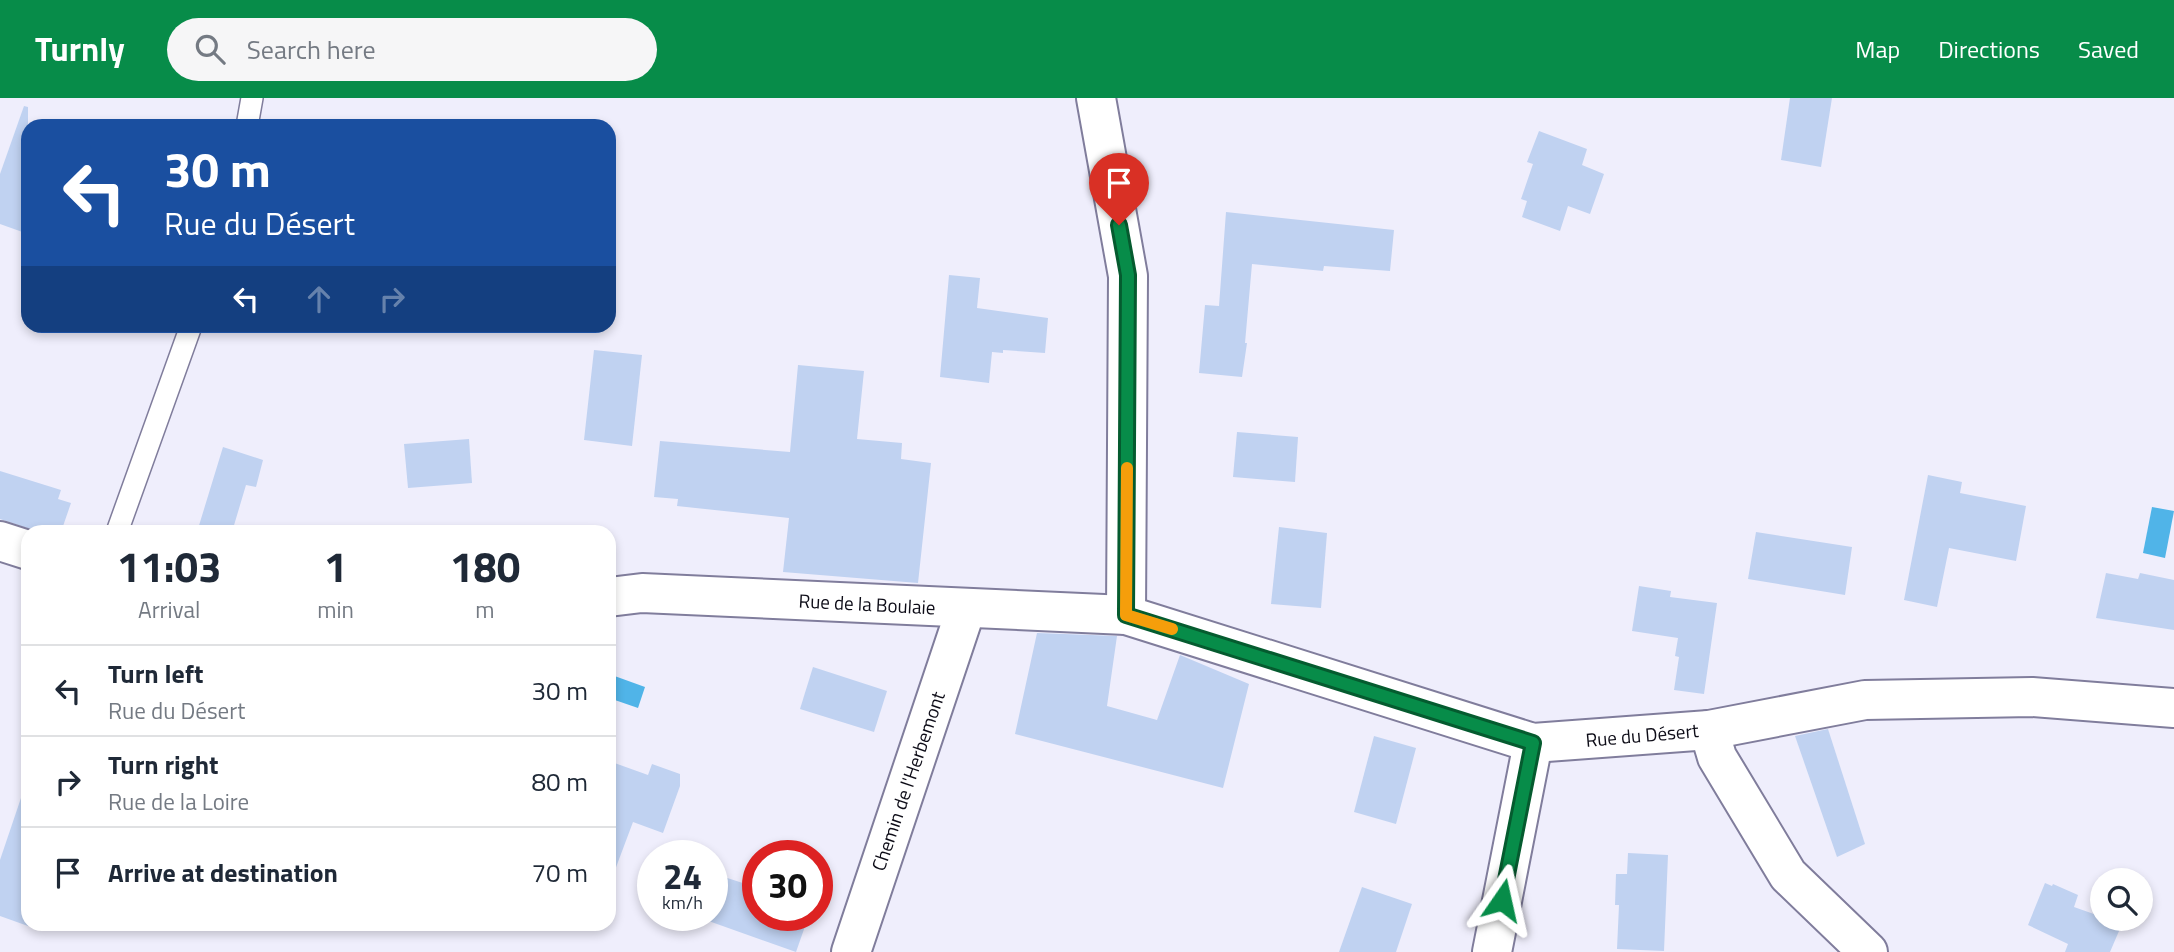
<!DOCTYPE html>
<html lang="en">
<head>
<meta charset="utf-8">
<style>
  :root { --surface:#fff; --page:#f6f6f7; --text:#1f2937; --muted:#747a83; --line:#e0e1e3; --accent:#078c49 }
  body { margin:0; font-family:"Titillium Web",sans-serif; background:var(--page); color:var(--text); height:100vh; display:flex; flex-direction:column; font-size:26px; white-space:nowrap }
  * { box-sizing:border-box; margin:0 }
  p { font-size:23px; color:var(--muted) }
  .icon { flex:none; width:38px; height:38px; fill:none; stroke:currentColor; stroke-width:2; stroke-linecap:round; stroke-linejoin:round }
  .map { position:relative; flex:1; overflow:hidden }
  .sheet { position:absolute; left:21px; top:427px; width:595px; height:406px; display:flex; flex-direction:column; background:var(--surface); border-radius:21px; box-shadow:0 4px 10px #0003 }
  .sheet>* { flex:none }
  .hud { position:absolute; left:21px; top:21px; width:595px; height:214px; border-radius:21px; box-shadow:0 4px 10px #0003; background:#1a4fa0; color:#fff; overflow:hidden }
  .fabs { position:absolute; left:2090px; top:770px; display:grid; gap:14px }
  .fabs a { display:grid; place-items:center; width:63px; height:63px; border-radius:50%; background:var(--surface); box-shadow:0 4px 10px #0003; font-size:35px }
  .speed { position:absolute; left:637px; top:742px; display:flex; gap:14px; font-size:35px; font-weight:700; text-align:center }
  .speed>* { display:grid; place-content:center; width:91px; height:91px; border-radius:50%; background:var(--surface); box-shadow:0 4px 10px #0003; line-height:1 }
  .speed small { font-size:18px; font-weight:400 }
  .speed .limit { border:10px solid #d22; background:#fff; color:#111 }
  .pin { position:absolute; display:grid; place-items:center; width:60px; height:60px; color:#fff; margin:-72px -30px; border-radius:50% 50% 50% 0; rotate:-45deg; box-shadow:0 0 7px #0007 }
  .pin .icon { rotate:45deg }
  .me { position:absolute; width:77px; margin:-38px; rotate:11deg; stroke-linejoin:round; filter:drop-shadow(0 0 5px #0008) }
  .turn { display:flex; align-items:center; gap:24px; height:147px; padding:0 28px; font-size:32px }
  .turn .icon { width:91px; height:91px; stroke-width:2.5 }
  .turn b { display:block; font-size:49px; line-height:60px }
  .lanes { display:flex; align-items:center; height:66px; padding:0 28px; background:#0003; justify-content:center; gap:35px; direction:ltr }
  .lanes .off { opacity:.35 }
  .eta { display:flex; justify-content:space-evenly; align-items:center; height:119px; text-align:center }
  .eta b { font-size:42px; font-weight:700; line-height:49px }
  ul { padding:0; list-style:none }
  li { display:flex; align-items:center; gap:21px; height:91px; padding:0 28px; border-top:2px solid var(--line) }
  li div { flex:1 }
  li b { display:block; font-size:26px }
  li em { font-style:normal }
  header { display:flex; align-items:center; gap:42px; box-sizing:border-box; height:98px; padding:0 35px; background:var(--accent); color:#fff }
  header strong { font-size:33px }
  nav { display:flex; gap:38px; margin-inline-start:auto; font-size:24px }
  .search { width:490px; height:63px; background:var(--page); display:flex; align-items:center; gap:18px; box-sizing:border-box; padding:0 24px; border-radius:38px; color:var(--muted); font-size:26px }
  .map>svg:first-child { display:block }
  .water { fill:#50b4e8 }
  .building { fill:#c0d2f1 }
  .lines { fill:none; stroke-linecap:round; stroke-linejoin:round }
  .lane-casing { stroke:#807d9c; stroke-width:24 }
  .street-casing { stroke:#807d9c; stroke-width:42 }
  .lane { stroke:#fff; stroke-width:21 }
  .street { stroke:#fff; stroke-width:38 }
  .route-casing { stroke:#055b2f; stroke-width:18 }
  .route { stroke:#078c49; stroke-width:12 }
  .slow { stroke:#f59e0b; stroke-width:12 }
  .labels { text-anchor:middle; stroke-width:5; stroke-linejoin:round; paint-order:stroke }
  .street-label { font-size:19px; fill:#0d0c17; stroke:#fff }
</style>
</head>
<body>
<header>
<strong>Turnly</strong>
<div class="search"><svg class="icon" aria-label="search" viewBox="0 0 24 24"><circle cx="10" cy="10" r="6"/><path d="M15 15l6 6"/></svg>Search here</div>
<nav><a>Map</a><a>Directions</a><a>Saved</a></nav>
</header>
<div class="map">
<svg width="2174" height="854" viewBox="0 0 2174 854">
  <rect width="100%" height="100%" fill="#efeefc"/>
  <g class="water">
    <path d="M 2152,409 L 2174,413 L 2165,460 L 2143,455 Z"/>
    <path d="M 609,576 L 645,589 L 638,610 L 609,600 Z"/>
  </g>
  <g class="building">
    <path d="M 1790,0 L 1832,0 L 1821,69 L 1781,62 Z"/>
    <path d="M 24,8 L 28,9 L 28,136 L 0,126 L 0,76 Z"/>
    <path d="M 1539,33 L 1587,51 L 1582,67 L 1604,76 L 1590,116 L 1568,108 L 1560,133 L 1522,119 L 1527,103 L 1521,101 L 1533,66 L 1527,64 Z"/>
    <path d="M 1226,114 L 1394,132 L 1390,173 L 1324,168 L 1323,173 L 1252,166 L 1245,245 L 1247,245 L 1242,279 L 1199,275 L 1205,207 L 1219,208 Z"/>
    <path d="M 949,177 L 980,180 L 977,210 L 1048,220 L 1045,255 L 1003,252 L 1003,255 L 992,254 L 989,285 L 940,279 Z"/>
    <path d="M 594,252 L 642,257 L 632,348 L 584,342 Z"/>
    <path d="M 798,267 L 864,273 L 857,341 L 902,345 L 901,361 L 931,365 L 918,485 L 783,474 L 789,420 L 677,408 L 678,401 L 654,399 L 660,343 L 790,354 Z"/>
    <path d="M 1237,334 L 1298,339 L 1295,384 L 1233,379 Z"/>
    <path d="M 469,341 L 472,385 L 408,390 L 404,346 Z"/>
    <path d="M 223,349 L 263,362 L 256,389 L 246,387 L 232,434 L 197,434 Z"/>
    <path d="M 0,373 L 61,392 L 58,401 L 71,405 L 61,434 L 39,434 L 0,421 Z"/>
    <path d="M 1928,377 L 1962,384 L 1960,395 L 2026,408 L 2016,463 L 1949,450 L 1937,509 L 1904,502 Z"/>
    <path d="M 1279,429 L 1327,435 L 1321,510 L 1271,506 Z"/>
    <path d="M 1756,434 L 1852,449 L 1845,497 L 1748,481 Z"/>
    <path d="M 2106,475 L 2138,481 L 2140,475 L 2174,482 L 2174,532 L 2096,520 Z"/>
    <path d="M 1639,488 L 1671,493 L 1670,499 L 1717,505 L 1704,596 L 1674,592 L 1679,559 L 1675,558 L 1678,540 L 1632,533 Z"/>
    <path d="M 1037,535 L 1117,538 L 1107,608 L 1157,622 L 1180,557 L 1249,586 L 1223,690 L 1015,636 Z"/>
    <path d="M 813,569 L 887,593 L 874,634 L 800,611 Z"/>
    <path d="M 1828,631 L 1865,746 L 1837,759 L 1795,638 Z"/>
    <path d="M 1374,638 L 1416,650 L 1396,726 L 1354,714 Z"/>
    <path d="M 609,663 L 648,677 L 652,666 L 680,676 L 680,688 L 663,735 L 633,724 L 612,780 L 609,780 Z"/>
    <path d="M 23,694 L 28,695 L 28,828 L 0,818 L 0,762 Z"/>
    <path d="M 1628,755 L 1668,757 L 1664,853 L 1617,851 L 1619,807 L 1615,807 L 1616,776 L 1627,776 Z"/>
    <path d="M 712,775 L 758,790 L 758,817 L 809,817 L 796,854 L 703,821 L 704,817 L 712,817 Z"/>
    <path d="M 2045,785 L 2052,788 L 2053,786 L 2078,797 L 2074,809 L 2122,826 L 2110,854 L 2065,854 L 2068,846 L 2028,827 Z"/>
    <path d="M 1362,789 L 1412,806 L 1396,854 L 1339,854 Z"/>
  </g>
  <g class="lines">
    <g class="lane-casing">
      <g id="lane">
        <path d="M 247,28 L 252,0"/>
        <path d="M 117,434 L 191,228"/>
      </g>
    </g>
    <g class="street-casing">
      <g id="street">
        <path d="M 1096,0 L 1128,178 L 1126,517"/>
        <path d="M 0,443 L 28,452"/>
        <path d="M 609,499 L 642,495 L 1126,517 L 1533,645 L 1709,632 L 1865,602 L 2032,599 L 2174,610"/>
        <path d="M 1709,632 L 1717,659 L 1788,777 L 1868,854"/>
        <path d="M 851,854 L 966,511"/>
        <path d="M 1492,854 L 1533,645"/>
      </g>
    </g>
    <use href="#lane" class="lane"/>
    <use href="#street" class="street"/>
  </g>
  <g class="lines">
    <g class="route-casing">
      <path id="route" d="M 1119,127 L 1128,177 L 1126,517 L 1533,645 L 1502,802"/>
    </g>
    <use href="#route" class="route"/>
    <path class="slow" d="M 1127,370 L 1126,517 L 1172,531"/>
  </g>
  <g class="labels">
    <g class="street-label">
      <text transform="translate(867 506) rotate(3)" y="7">Rue de la Boulaie</text>
      <text transform="translate(1642 637) rotate(-5)" y="7">Rue du Désert</text>
      <text transform="translate(908 683) rotate(-71)" y="7">Chemin de l'Herbemont</text>
    </g>
  </g>
</svg>
<div class="fabs">
<a><svg class="icon" aria-label="search" viewBox="0 0 24 24"><circle cx="10" cy="10" r="6"/><path d="M15 15l6 6"/></svg></a>
</div>
<div class="speed"><div>24<small>km/h</small></div><div class="limit">30</div></div>
<div class="pin" style="left:1119px;top:127px;background:#d93025"><svg class="icon" aria-label="arrive" viewBox="0 0 24 24"><path d="M6 21V4h12l-3 4 3 4H6"/></svg></div>
<svg class="me" style="left:1502px;top:802px" viewBox="-20 -20 40 40"><path d="M0-17L14 15 0 8-14 15z" fill="#078c49" stroke="#fff" stroke-width="4"/></svg>
<div class="hud">
<div class="turn"><svg class="icon" aria-label="left" viewBox="0 0 24 24"><path d="M17 20v-9H6M10 6l-5 5 5 5"/></svg><div><b>30 m</b>Rue du Désert</div></div>
<div class="lanes"><svg class="icon" aria-label="left" viewBox="0 0 24 24"><path d="M17 20v-9H6M10 6l-5 5 5 5"/></svg><svg class="icon off" aria-label="ahead" viewBox="0 0 24 24"><path d="M12 20V5M6 11l6-6 6 6"/></svg><svg class="icon off" aria-label="right" viewBox="0 0 24 24"><path d="M7 20v-9h11M14 6l5 5-5 5"/></svg></div>
</div>
<section class="sheet">
<div class="eta">
<div><b>11:03</b><p>Arrival</p></div>
<div><b>1</b><p>min</p></div>
<div><b>180</b><p>m</p></div>
</div>
<ul>
<li><svg class="icon" aria-label="left" viewBox="0 0 24 24"><path d="M17 20v-9H6M10 6l-5 5 5 5"/></svg><div><b>Turn left</b><p>Rue du Désert</p></div><em>30 m</em></li>
<li><svg class="icon" aria-label="right" viewBox="0 0 24 24"><path d="M7 20v-9h11M14 6l5 5-5 5"/></svg><div><b>Turn right</b><p>Rue de la Loire</p></div><em>80 m</em></li>
<li><svg class="icon" aria-label="arrive" viewBox="0 0 24 24"><path d="M6 21V4h12l-3 4 3 4H6"/></svg><div><b>Arrive at destination</b></div><em>70 m</em></li>
</ul>
</section>
</div>
</body>
</html>
